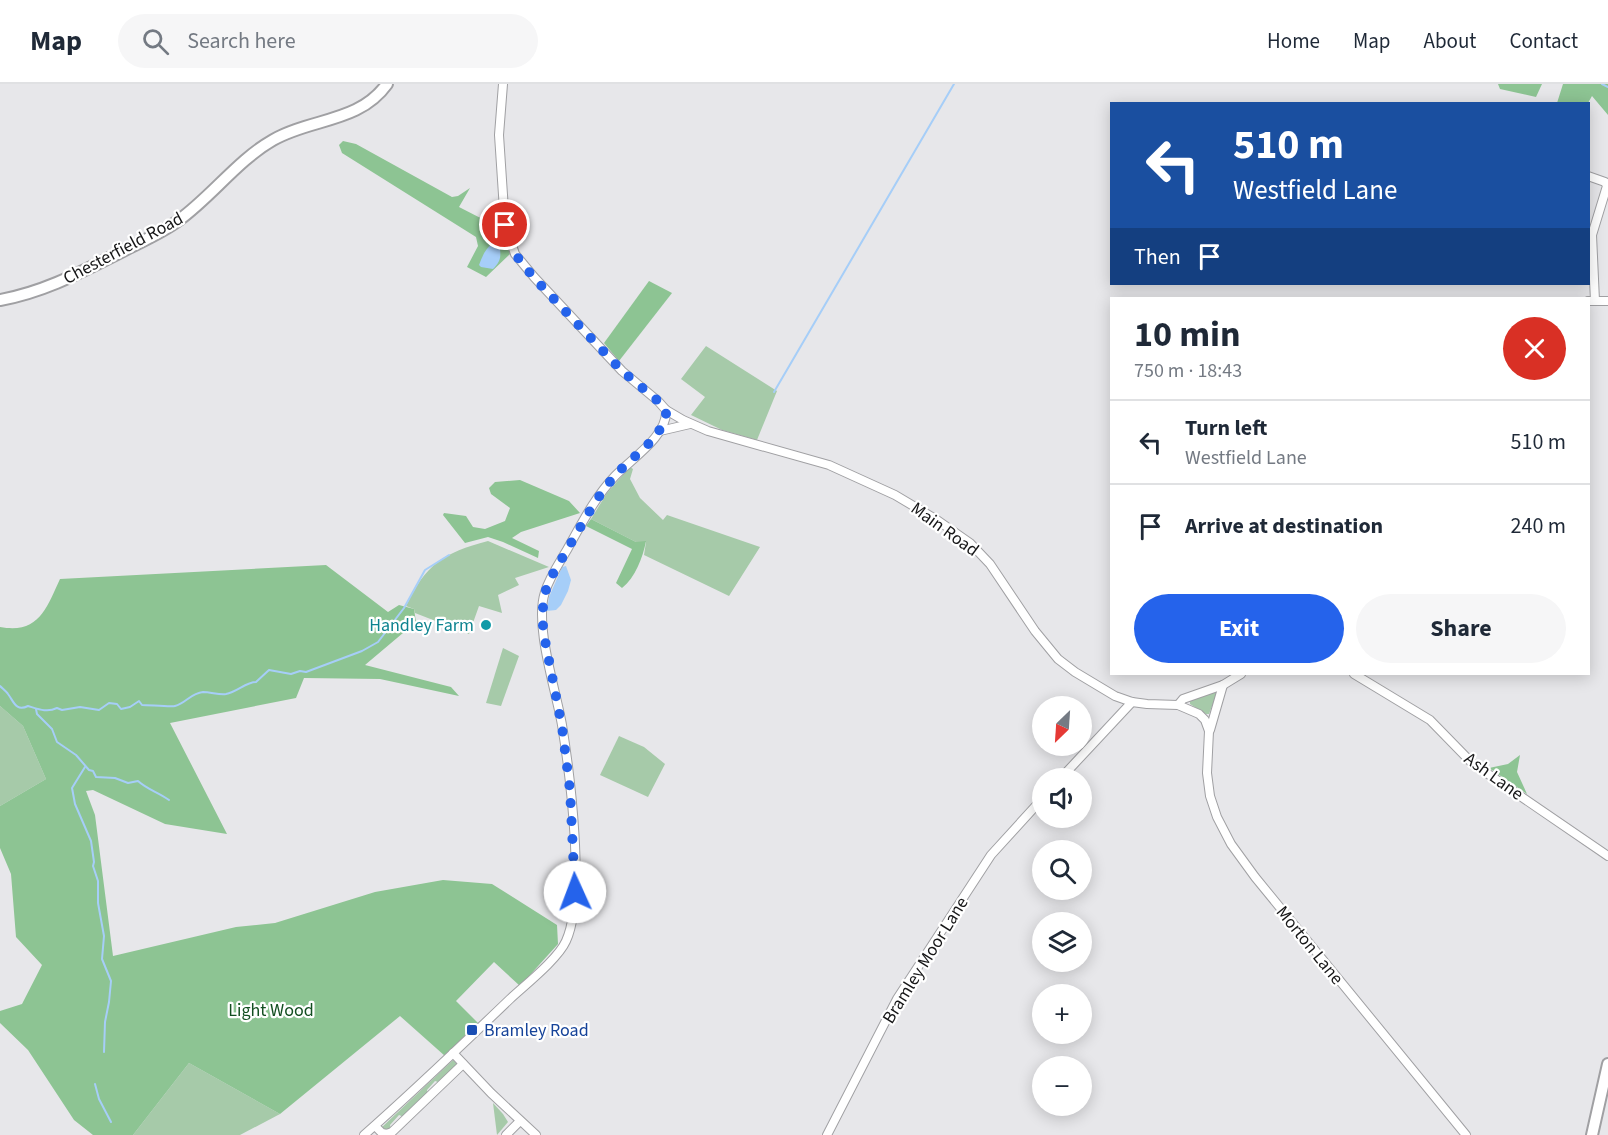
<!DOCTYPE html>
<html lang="en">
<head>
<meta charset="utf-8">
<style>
  :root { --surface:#fff; --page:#f6f6f7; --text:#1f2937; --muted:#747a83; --line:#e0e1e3; --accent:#2563eb }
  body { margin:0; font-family:"Source Sans 3",sans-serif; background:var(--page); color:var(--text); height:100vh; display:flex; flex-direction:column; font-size:22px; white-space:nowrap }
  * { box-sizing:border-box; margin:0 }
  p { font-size:20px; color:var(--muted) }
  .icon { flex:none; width:33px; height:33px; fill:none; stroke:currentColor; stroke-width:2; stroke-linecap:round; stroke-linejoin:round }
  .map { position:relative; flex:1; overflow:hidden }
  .side { position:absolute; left:1110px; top:213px; width:480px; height:378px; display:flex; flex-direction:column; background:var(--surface); border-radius:0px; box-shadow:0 3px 15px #0003 }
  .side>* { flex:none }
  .hud { position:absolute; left:1110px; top:18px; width:480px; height:183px; border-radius:0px; box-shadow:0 3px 15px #0003; background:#1a4fa0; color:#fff; overflow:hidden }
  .needle { width:39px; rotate:205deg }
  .controls { position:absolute; left:1032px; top:612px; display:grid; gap:12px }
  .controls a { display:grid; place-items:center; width:60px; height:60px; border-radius:50%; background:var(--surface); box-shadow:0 3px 15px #0003; font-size:30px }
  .pin { position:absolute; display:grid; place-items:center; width:51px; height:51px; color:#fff; margin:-26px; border:3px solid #fff; border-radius:50%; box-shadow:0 2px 6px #0007 }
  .me { position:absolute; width:66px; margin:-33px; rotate:358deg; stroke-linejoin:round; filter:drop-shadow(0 0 4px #0008) }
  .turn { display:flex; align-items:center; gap:21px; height:126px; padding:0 24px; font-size:27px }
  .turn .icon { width:78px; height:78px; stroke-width:2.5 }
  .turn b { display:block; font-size:42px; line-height:51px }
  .then { display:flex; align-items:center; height:57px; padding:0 24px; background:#0003; gap:12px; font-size:22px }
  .round { display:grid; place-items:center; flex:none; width:63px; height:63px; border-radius:32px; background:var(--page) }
  .head { display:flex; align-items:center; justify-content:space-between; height:102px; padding:0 24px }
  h1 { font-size:36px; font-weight:700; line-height:45px }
  .primary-button { display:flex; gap:12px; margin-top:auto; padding:12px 24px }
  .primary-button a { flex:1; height:69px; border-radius:36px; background:var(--accent); color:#fff; font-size:24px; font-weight:700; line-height:69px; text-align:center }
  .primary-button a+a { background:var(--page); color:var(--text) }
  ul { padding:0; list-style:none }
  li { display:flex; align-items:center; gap:18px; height:84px; padding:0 24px; border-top:2px solid var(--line) }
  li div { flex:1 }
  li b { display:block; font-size:22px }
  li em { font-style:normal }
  header { display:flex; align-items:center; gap:36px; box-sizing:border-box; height:84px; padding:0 30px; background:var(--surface); border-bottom:2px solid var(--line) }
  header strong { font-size:28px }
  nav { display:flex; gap:33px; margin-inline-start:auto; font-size:21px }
  .search { width:420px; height:54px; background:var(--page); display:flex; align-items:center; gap:15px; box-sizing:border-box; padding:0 21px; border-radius:33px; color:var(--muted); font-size:22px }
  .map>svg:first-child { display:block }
  .green { fill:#a6caa9 }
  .forest { fill:#8dc493 }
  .water { fill:#a6cef8 }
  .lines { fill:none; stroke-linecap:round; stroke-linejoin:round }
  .stream { stroke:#a6cef8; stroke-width:2 }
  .street-casing { stroke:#a0a0a3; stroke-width:10 }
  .secondary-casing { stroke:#a0a0a3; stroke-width:14 }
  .street { stroke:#fff; stroke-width:8 }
  .secondary { stroke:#fff; stroke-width:10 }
  .route { stroke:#2563eb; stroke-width:10; stroke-dasharray:0 18 }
  .culture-dot { fill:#0f9aa8; stroke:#fff; stroke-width:2 }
  .transit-dot { fill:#1a4fb4; stroke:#fff; stroke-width:2 }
  .labels { text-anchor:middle; stroke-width:4.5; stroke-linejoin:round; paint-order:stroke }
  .street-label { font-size:18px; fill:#161617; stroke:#fff }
  .culture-label { font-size:18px; fill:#0d838f; stroke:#fff; text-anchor:end }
  .park-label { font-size:18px; fill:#134f21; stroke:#fff }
  .transit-label { font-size:18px; fill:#164399; stroke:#fff; text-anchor:start }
</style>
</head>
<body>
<header>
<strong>Map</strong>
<div class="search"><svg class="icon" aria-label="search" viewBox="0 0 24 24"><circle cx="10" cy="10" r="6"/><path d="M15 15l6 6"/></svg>Search here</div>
<nav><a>Home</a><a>Map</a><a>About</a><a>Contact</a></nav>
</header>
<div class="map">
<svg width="1608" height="1051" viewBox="0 0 1608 1051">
  <rect width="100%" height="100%" fill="#e7e7ea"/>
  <g class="green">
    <path d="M 706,262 L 777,307 L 757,356 L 722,346 L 691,331 L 705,313 L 681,295 Z"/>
    <path d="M 630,383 L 633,385 L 630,395 L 640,414 L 663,436 L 667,431 L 760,463 L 729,512 L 644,471 L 646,458 L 636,458 L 591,435 L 607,409 Z"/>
    <path d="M 488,457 L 549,483 L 515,494 L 519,501 L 498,511 L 502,529 L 479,522 L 469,550 L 415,529 L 414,525 L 406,522 C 426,480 443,469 488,457 Z"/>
    <path d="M 503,564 L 519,572 L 501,622 L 486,619 Z"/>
    <path d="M 1215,607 L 1217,609 L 1209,630 L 1206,630 L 1190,620 L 1190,617 Z"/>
    <path d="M 0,622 L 23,642 L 46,695 L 0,722 Z"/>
    <path d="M 619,652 L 644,663 L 665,680 L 648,713 L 600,691 Z"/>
    <path d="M 453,976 L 458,981 L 441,999 L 435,997 L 427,1006 L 428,1011 L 404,1033 L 399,1031 L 390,1041 L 391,1045 L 387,1048 L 380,1045 Z"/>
    <path d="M 189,979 L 280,1030 L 240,1051 L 133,1051 Z"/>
    <path d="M 493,1019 L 503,1030 L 508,1038 L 497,1051 Z"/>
  </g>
  <g class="forest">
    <path d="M 1498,0 L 1542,0 L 1536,13 L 1500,5 Z"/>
    <path d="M 1563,0 L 1608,0 L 1608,31 L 1592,12 L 1588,19 L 1557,19 Z"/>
    <path d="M 343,57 L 356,60 L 452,113 L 458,112 L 470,104 L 459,123 L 500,144 L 510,170 L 486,193 L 467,183 L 478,162 L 476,153 L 342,69 L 339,61 Z"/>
    <path d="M 649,197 L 672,209 L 619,277 L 604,259 Z"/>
    <path d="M 520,396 L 569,417 L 580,429 L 521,448 L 512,454 L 539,467 L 538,474 L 503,458 L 488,453 L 465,459 L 443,431 L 444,429 L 466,432 L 473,443 L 485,445 L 505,437 L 510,424 L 491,410 L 489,404 L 495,398 Z"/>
    <path d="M 591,435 L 636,458 L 646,457 C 643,473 635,494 622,504 L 616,499 L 632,465 L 586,442 Z"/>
    <path d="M 326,481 L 388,528 L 399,521 L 414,525 L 416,538 L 365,581 L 451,603 L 459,612 L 380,595 L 304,594 L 296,614 L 170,639 L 227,750 L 165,740 L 93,706 L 86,707 L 95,731 L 113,872 L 236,843 L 275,839 L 375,808 L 443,796 L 492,800 L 557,841 L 558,860 L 520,902 L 494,878 L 456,917 L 479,940 L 445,972 L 400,932 L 280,1030 L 189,979 L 133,1051 L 93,1051 L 74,1036 L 28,966 L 0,939 L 0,927 L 22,920 L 42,881 L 16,853 L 11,790 L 0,764 L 0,722 L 46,695 L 23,642 L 0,622 L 0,543 C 39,550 46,525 60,495 Z"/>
    <path d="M 1520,671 L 1517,688 L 1527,710 L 1489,684 L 1508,680 Z"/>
  </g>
  <g class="water">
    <path d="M 492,160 L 500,165 C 501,174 500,178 493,185 L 481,183 L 479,181 C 482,173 485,165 492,160 Z"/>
    <path d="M 566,482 L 571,496 L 568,507 L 561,521 L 556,526 L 547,527 L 549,513 L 562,483 Z"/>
  </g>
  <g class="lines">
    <g class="stream">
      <path d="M 1602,0 L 1608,3"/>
      <path d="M 774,308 L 954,0"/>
      <path d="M 0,602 C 2,604 7,608 8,610 C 14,618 16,628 28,622 C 38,625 47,629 57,624 L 62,626 L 80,623 L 99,626 L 109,619 L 117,620 L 121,625 L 130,623 L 139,617 L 142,621 C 149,621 171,623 175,622 C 186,619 191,609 203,608 C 211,608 219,611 226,610 C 237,608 246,598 256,598 L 269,586 L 291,590 L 300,587 L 306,588 L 362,567 L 378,558 L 404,524 L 425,486 L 449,471"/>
      <path d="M 36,625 L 37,630 L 52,645 L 57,658 L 76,671 L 89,686 L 93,687 L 96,693 L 115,694 L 128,699 L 138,697 C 148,706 158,708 169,716"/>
      <path d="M 85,683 L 72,704 L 75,720 L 91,757 L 94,778 L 93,782 L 98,797 L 98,819 L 104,852 L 102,875 L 111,897 L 109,918 L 105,938 L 104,968"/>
      <path d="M 95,1000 L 99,1015 L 111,1038"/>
    </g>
    <g class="street-casing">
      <g id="street">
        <path d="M 503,0 L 499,51 L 505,141 L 515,170 L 534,193 L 622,287 L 658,317 L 666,326 L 683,336 L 708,347 L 829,381 L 895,411 L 937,436 L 970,459 L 990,480 L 1035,547 L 1058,575 L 1075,588 L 1115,612 L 1132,618 L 1147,620 L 1178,621 L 1199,630 L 1205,636 L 1209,647 L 1207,689 L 1210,712 L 1217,733 L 1231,760 L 1255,793 L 1466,1051"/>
        <path d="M 1588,92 L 1605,98 L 1607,102 L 1592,151 L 1595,217"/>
        <path d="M 1588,217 L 1608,217"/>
        <path d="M 660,347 L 690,340"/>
        <path d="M 1354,590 L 1430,636 L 1472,679 L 1608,772"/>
        <path d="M 1178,621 L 1183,615 L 1223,601 L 1241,590"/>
        <path d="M 1210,646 L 1223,601"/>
        <path d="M 1061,694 L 1132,618"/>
        <path d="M 453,969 L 491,1009 L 536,1051"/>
        <path d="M 375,1042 L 382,1049 L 387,1050 L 392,1048 L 463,980"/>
        <path d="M 364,1051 C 414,1007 462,961 510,915 C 525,901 558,875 566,857 C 586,814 570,690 562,641 C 556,606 534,541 545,508 C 550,492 560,478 568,464 C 582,439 595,413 615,392 C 631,375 668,352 666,326"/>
        <path d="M 506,1051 L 520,1037"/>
        <path d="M 827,1051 L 897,915 L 914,889 L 991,771 L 1042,715"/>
      </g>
    </g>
    <g class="secondary-casing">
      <g id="secondary">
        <path d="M 0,216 C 45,208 83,187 123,167 C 142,157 162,149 179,136 C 212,112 238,76 273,56 C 311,34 359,39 387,0"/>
        <path d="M 1592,1051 L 1608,980"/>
      </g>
    </g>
    <use href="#street" class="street"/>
    <use href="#secondary" class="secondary"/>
  </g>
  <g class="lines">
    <path class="route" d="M 505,141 L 515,170 L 534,194 L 622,287 L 658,317 L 666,326 L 666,333 L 656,353 L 615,391 L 595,418 L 550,495 L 543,514 L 543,546 L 562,643 L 570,706 L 575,808"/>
  </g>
  <circle class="culture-dot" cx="486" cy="541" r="6"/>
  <rect class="transit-dot" x="466" y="940" width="12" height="12" rx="3"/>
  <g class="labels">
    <g class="street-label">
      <text transform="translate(123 164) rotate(-28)" y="6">Chesterfield Road</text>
      <text transform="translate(945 445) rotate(36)" y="6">Main Road</text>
      <text transform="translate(1494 692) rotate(36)" y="6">Ash Lane</text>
      <text transform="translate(1310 861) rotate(51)" y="6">Morton Lane</text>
      <text transform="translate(925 876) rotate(-58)" y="6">Bramley Moor Lane</text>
    </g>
    <g class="culture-label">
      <text x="474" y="547">Handley Farm</text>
    </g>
    <g class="park-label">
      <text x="271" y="932">Light Wood</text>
    </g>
    <g class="transit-label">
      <text x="484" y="952">Bramley Road</text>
    </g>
  </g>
</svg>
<div class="controls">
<a><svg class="needle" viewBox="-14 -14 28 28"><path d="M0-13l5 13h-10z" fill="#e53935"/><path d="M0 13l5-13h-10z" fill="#747a83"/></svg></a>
<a><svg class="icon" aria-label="sound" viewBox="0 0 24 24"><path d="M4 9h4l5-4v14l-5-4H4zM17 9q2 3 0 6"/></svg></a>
<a><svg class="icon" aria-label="search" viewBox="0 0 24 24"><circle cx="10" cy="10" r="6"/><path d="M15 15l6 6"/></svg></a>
<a><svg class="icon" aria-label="layers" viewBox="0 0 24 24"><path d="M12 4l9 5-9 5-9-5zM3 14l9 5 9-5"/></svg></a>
<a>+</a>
<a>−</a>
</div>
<div class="pin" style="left:505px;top:141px;background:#d93025"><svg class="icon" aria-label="arrive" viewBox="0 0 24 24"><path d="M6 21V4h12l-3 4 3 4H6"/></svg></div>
<svg class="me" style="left:575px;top:808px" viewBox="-20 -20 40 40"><circle r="19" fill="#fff"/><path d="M0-13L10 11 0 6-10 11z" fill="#2563eb"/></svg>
<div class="hud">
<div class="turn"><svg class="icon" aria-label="left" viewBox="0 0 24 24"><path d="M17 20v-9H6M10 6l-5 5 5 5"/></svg><div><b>510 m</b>Westfield Lane</div></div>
<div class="then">Then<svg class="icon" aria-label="arrive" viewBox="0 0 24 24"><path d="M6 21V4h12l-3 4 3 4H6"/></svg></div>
</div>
<section class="side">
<div class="head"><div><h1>10 min</h1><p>750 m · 18:43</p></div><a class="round" style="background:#d93025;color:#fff"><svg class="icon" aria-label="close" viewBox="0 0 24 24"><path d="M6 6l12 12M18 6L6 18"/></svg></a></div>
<ul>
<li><svg class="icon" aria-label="left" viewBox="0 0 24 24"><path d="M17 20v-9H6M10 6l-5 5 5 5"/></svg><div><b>Turn left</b><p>Westfield Lane</p></div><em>510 m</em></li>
<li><svg class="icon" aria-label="arrive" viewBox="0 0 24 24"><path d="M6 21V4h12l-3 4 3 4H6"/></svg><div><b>Arrive at destination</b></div><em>240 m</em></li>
</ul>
<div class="primary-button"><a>Exit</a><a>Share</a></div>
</section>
</div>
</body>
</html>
